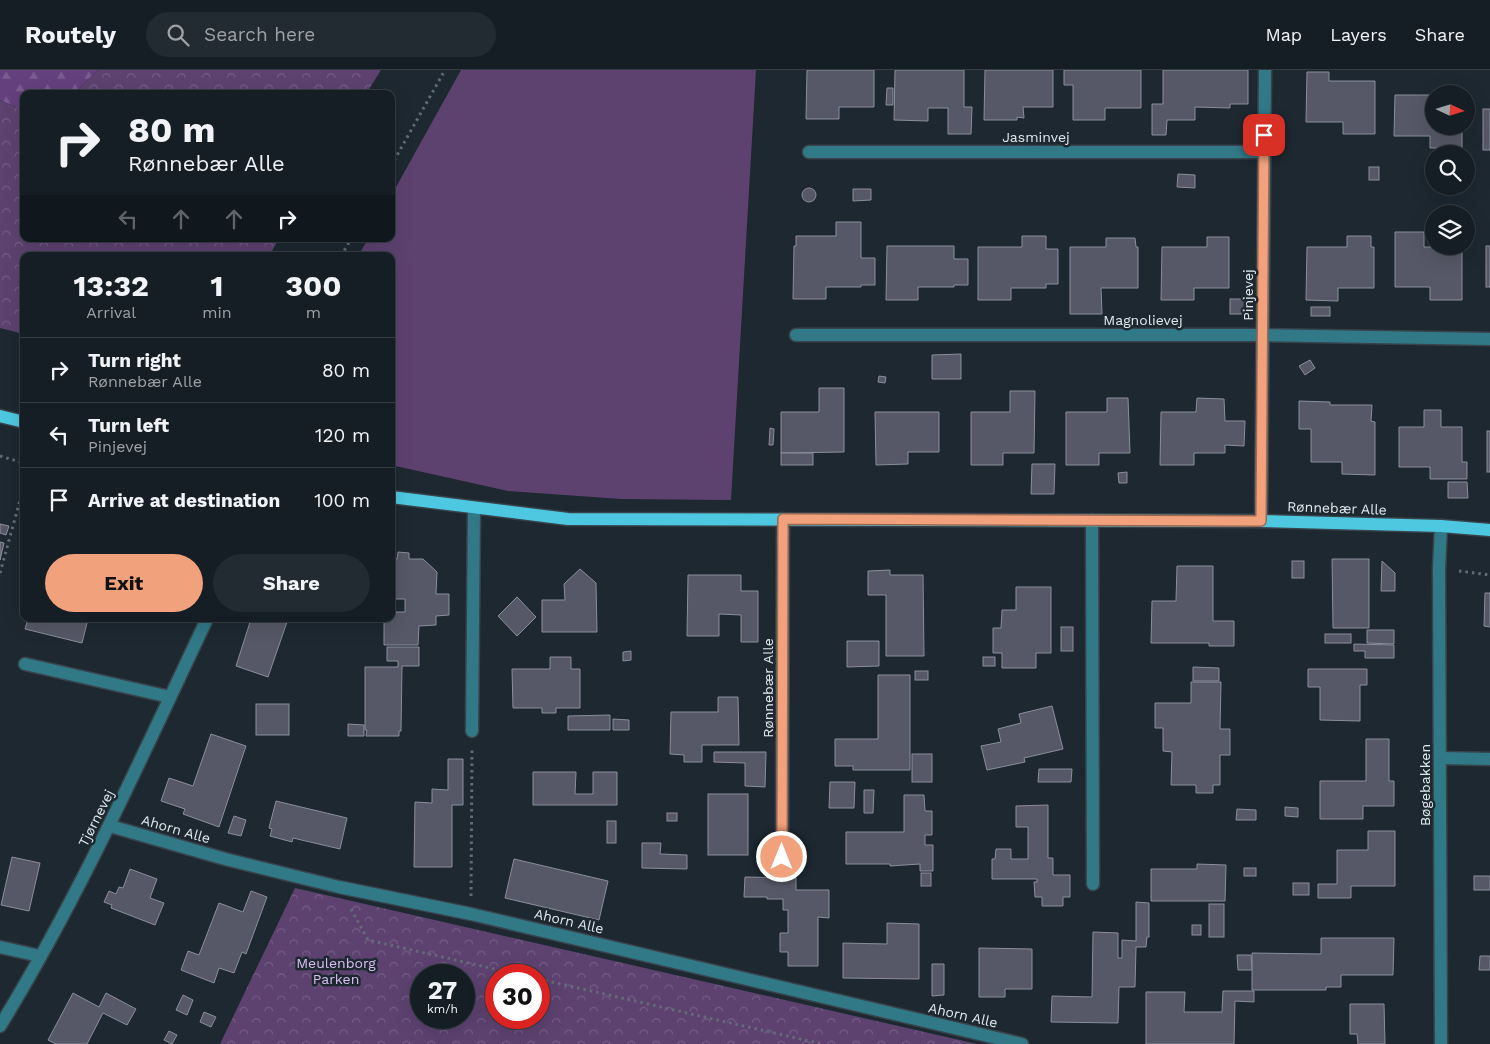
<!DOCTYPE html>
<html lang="en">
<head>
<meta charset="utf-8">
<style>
  :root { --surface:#161e25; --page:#232b32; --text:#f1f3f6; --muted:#9ea2a7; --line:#353c42; --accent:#f1a17c }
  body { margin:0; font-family:"Work Sans",sans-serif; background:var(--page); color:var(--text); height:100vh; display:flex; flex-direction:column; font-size:19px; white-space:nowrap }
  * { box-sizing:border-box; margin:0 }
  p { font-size:16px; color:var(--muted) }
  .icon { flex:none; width:28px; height:28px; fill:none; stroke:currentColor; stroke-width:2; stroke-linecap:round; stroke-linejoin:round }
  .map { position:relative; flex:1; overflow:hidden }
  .sheet { position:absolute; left:20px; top:182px; width:375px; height:370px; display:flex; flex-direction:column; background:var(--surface); border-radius:10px; box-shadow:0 5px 20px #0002,0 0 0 1px var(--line) }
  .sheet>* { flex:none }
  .top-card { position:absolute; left:20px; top:20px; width:375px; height:152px; border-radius:10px; box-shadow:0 5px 20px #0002,0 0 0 1px var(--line); background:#161e25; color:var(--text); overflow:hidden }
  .needle { width:32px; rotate:94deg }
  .buttons { position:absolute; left:1425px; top:15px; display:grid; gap:10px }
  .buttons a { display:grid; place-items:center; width:50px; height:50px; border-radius:50%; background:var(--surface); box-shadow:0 5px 20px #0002,0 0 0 1px var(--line); font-size:25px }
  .speed { position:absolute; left:410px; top:894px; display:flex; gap:10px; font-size:25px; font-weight:700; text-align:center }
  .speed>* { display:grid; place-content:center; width:65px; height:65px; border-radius:50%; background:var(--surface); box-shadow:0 5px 20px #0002,0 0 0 1px var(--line); line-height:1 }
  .speed small { font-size:12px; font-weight:400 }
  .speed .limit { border:8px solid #d22; background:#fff; color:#111 }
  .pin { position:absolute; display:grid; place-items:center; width:42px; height:42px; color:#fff; margin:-21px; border-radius:10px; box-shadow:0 2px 8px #0006 }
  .me { position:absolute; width:55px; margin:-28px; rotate:0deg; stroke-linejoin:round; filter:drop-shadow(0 0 4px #0008) }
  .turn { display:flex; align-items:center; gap:18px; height:105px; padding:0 25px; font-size:22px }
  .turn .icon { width:65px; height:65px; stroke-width:2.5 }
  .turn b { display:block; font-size:35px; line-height:42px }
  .lanes { display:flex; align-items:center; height:48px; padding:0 25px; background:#0003; justify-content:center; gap:25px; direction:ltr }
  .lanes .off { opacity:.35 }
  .eta { display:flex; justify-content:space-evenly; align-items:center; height:85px; text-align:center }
  .eta b { font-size:30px; font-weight:700; line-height:35px }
  .action { display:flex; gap:10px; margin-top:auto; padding:10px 25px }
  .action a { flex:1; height:58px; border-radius:30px; background:var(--accent); color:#111; font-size:20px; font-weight:700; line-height:58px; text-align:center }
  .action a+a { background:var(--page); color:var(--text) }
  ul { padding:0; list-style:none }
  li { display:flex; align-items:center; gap:15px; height:65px; padding:0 25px; border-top:1px solid var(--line) }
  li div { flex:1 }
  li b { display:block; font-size:19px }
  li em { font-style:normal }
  header { display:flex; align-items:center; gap:30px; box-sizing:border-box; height:70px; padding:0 25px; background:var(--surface); border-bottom:1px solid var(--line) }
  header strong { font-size:24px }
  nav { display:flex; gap:28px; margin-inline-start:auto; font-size:18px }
  .search { width:350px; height:45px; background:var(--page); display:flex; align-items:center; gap:12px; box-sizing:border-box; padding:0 18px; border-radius:28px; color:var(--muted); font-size:19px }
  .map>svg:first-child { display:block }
  .green { fill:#5d4270 }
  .forest { fill:url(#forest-firs) }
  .park { fill:url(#park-crowns); fill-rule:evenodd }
  .building { fill:#565867; stroke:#8b8e9d }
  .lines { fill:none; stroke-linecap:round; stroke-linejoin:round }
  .minor-casing { stroke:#38434c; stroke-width:15 }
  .major-casing { stroke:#38434c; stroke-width:15 }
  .path { stroke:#626c74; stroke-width:3; stroke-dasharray:2.5 4; stroke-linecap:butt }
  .minor { stroke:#317987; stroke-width:12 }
  .major { stroke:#4ec8e0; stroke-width:12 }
  .route-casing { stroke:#9d6951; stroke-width:12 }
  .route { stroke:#f1a17c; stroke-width:9 }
  .labels { text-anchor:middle; stroke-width:5; stroke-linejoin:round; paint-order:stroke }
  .street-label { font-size:14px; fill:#e1e9ef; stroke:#1d2831 }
  .park-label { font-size:14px; fill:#ddbff5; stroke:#1d2831 }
</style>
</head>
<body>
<header>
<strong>Routely</strong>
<div class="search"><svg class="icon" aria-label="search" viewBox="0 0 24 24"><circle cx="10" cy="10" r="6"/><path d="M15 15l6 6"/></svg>Search here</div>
<nav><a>Map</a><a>Layers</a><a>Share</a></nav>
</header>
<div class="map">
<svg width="1490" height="974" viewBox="0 0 1490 974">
  <defs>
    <pattern id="forest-firs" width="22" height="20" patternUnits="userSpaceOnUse" patternTransform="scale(1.25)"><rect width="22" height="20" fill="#64407d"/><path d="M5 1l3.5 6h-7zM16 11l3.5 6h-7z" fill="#7a5c90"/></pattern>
    <pattern id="park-crowns" width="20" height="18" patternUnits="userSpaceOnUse" patternTransform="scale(1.25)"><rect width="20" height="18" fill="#5d4270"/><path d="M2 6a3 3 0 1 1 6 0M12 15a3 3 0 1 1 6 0" fill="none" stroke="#745d85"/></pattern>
  </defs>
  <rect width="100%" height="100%" fill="#1d2831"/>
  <path class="green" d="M 461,0 L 756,0 L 731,430 L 621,429 L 508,421 L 391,395 L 391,186 L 358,186 L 368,169 L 391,169 L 391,126 Z"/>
  <path class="forest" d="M 0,0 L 98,0 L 73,24 L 24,24 L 24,41 L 0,30 Z"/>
  <g class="park">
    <path d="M 98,0 L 381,0 L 366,24 L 73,24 Z"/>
    <path d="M 0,30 L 24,41 L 24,169 L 279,169 L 269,186 L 24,186 L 24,264 L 0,258 Z"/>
    <path d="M 295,818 L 977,974 L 220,974 ZM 421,905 L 464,905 L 464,948 L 421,948 ZM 496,905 L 539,905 L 539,948 L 496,948 Z"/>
  </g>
  <g class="building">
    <path d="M 807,0 L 874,0 L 874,37 L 839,37 L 839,49 L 806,49 Z"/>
    <path d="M 895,0 L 964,0 L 964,37 L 972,37 L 971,64 L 948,64 L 948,38 L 928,38 L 928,51 L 894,50 Z"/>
    <path d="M 985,0 L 1053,0 L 1053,37 L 1023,37 L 1024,48 L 1017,47 L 1017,50 L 984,50 Z"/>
    <path d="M 1064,0 L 1141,0 L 1141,38 L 1105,38 L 1105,50 L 1073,50 L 1073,15 L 1064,15 Z"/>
    <path d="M 1163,0 L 1248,0 L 1248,34 L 1230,34 L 1230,38 L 1195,37 L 1195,50 L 1167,50 L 1166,65 L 1152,65 L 1152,34 L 1163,34 Z"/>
    <path d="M 1307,2 L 1329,2 L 1329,11 L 1375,11 L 1375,64 L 1343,64 L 1343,52 L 1306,52 Z"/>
    <path d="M 887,18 L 893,18 L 893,35 L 886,35 Z"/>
    <path d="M 1395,25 L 1434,25 L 1434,56 L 1462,56 L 1462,78 L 1430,78 L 1430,66 L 1394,66 Z"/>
    <rect x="1483" y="39" width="7" height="41"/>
    <rect x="1369" y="97" width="10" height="13"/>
    <path d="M 1178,104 L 1195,105 L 1195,118 L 1177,117 Z"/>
    <circle cx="809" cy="125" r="7"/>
    <path d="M 853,119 L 871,119 L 871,130 L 853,131 Z"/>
    <path d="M 836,152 L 861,152 L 861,188 L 875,188 L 875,215 L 861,215 L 861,217 L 826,217 L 826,229 L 793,229 L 794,176 L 796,176 L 796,166 L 836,166 Z"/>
    <path d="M 1395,162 L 1424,162 L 1424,177 L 1462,177 L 1462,230 L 1430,230 L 1430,217 L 1395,217 Z"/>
    <path d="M 1022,166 L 1046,166 L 1046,179 L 1058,179 L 1058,214 L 1046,214 L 1046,218 L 1011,218 L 1011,230 L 978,230 L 978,177 L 1022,177 Z"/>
    <path d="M 1347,166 L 1371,166 L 1371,177 L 1374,177 L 1374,218 L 1338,218 L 1338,231 L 1306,230 L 1307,177 L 1347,177 Z"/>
    <path d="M 1207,167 L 1229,167 L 1229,218 L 1194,218 L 1194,230 L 1161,230 L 1162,177 L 1207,177 Z"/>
    <path d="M 1106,168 L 1135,168 L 1136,177 L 1138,177 L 1138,218 L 1101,218 L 1102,244 L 1070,244 L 1070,177 L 1106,177 Z"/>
    <path d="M 887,176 L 954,176 L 954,189 L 968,189 L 968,215 L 954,215 L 954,217 L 918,217 L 918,230 L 886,230 Z"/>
    <rect x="1486" y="176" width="4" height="41"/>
    <rect x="1230" y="229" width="18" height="15"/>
    <rect x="1311" y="237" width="19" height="9"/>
    <path d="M 961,284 L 961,309 L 932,309 L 932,285 Z"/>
    <path d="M 1310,290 L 1315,298 L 1305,305 L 1299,296 Z"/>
    <path d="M 879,306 L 886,307 L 885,313 L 878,312 Z"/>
    <path d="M 819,318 L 844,318 L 844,382 L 781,383 L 781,342 L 819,342 Z"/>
    <path d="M 1010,321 L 1035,321 L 1034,383 L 1003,383 L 1003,395 L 971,395 L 971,342 L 1010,342 Z"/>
    <path d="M 1107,328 L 1128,328 L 1130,383 L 1099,383 L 1099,395 L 1066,395 L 1066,342 L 1107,342 Z"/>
    <path d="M 1197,328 L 1224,329 L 1225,351 L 1245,351 L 1244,376 L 1225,375 L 1225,383 L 1194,383 L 1194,395 L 1160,395 L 1161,342 L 1196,342 Z"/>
    <path d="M 1299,331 L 1330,332 L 1330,335 L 1372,335 L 1371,351 L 1375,352 L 1375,405 L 1342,404 L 1342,392 L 1311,392 L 1311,359 L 1299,359 Z"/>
    <path d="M 1424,340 L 1441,340 L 1441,357 L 1462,357 L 1462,392 L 1467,392 L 1467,409 L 1430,409 L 1430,397 L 1399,397 L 1399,357 L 1424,357 Z"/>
    <path d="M 875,342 L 939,342 L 939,382 L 908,382 L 908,394 L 876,395 Z"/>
    <path d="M 770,358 L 774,359 L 773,375 L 769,375 Z"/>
    <rect x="1487" y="361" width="3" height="41"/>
    <rect x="781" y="383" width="32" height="12"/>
    <path d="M 1032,394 L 1055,394 L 1054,424 L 1031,424 Z"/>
    <path d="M 1127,402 L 1127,413 L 1119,413 L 1118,403 Z"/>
    <path d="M 1448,412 L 1467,412 L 1468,428 L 1448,428 Z"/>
    <path d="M 0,454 L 9,456 L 6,465 L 0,463 Z"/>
    <path d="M 0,472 L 4,473 L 0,490 Z"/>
    <path d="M 398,482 L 409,483 L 409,489 L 423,489 L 437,502 L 436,524 L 449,524 L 449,545 L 436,546 L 436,555 L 419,556 L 418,575 L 384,575 L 384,552 L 387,552 L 387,549 L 391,549 L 391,542 L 405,542 L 405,529 L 391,529 L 391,489 L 397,489 Z"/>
    <path d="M 1332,489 L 1369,489 L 1369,558 L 1333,558 Z"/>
    <rect x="1292" y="491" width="12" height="17"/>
    <path d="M 1382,491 L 1395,503 L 1395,521 L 1381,521 Z"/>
    <path d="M 1177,496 L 1213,496 L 1213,551 L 1234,551 L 1234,576 L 1209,576 L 1209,573 L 1151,573 L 1152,531 L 1176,531 Z"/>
    <path d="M 580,499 L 596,513 L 597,562 L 542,562 L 542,530 L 565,530 L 564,514 Z"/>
    <path d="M 890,500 L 890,505 L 923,505 L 924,586 L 886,586 L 886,525 L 868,525 L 868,501 Z"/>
    <path d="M 688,505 L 741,505 L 741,521 L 758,521 L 758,572 L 741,572 L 741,545 L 719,544 L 719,566 L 687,566 Z"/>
    <path d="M 1016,517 L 1051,517 L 1051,583 L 1036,583 L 1036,598 L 1002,598 L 1002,583 L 993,583 L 993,558 L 1001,558 L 1002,540 L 1016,540 Z"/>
    <path d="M 1485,523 L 1490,523 L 1490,557 L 1484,556 Z"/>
    <path d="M 517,527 L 536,547 L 517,566 L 498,546 Z"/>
    <path d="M 28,549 L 88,549 L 82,573 L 25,559 Z"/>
    <path d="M 251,549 L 288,549 L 268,607 L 236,596 Z"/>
    <rect x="1061" y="557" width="12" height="24"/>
    <path d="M 1367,560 L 1394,560 L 1394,574 L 1367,573 Z"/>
    <rect x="1325" y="564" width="26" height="9"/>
    <path d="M 847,571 L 879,571 L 879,596 L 847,597 Z"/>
    <path d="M 1354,574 L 1394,575 L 1394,588 L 1365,588 L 1365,581 L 1354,581 Z"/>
    <path d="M 387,577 L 419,577 L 419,596 L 402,596 L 401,661 L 399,661 L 399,666 L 366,666 L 367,660 L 365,660 L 365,597 L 398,597 L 398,591 L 387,591 Z"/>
    <path d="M 631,581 L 631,590 L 623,591 L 623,582 Z"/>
    <path d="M 550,587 L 571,587 L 571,599 L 580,599 L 580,638 L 556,638 L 556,643 L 542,643 L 542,638 L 513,638 L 512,599 L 550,599 Z"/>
    <rect x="983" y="587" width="12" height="9"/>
    <path d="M 1193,597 L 1219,598 L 1219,611 L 1193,611 Z"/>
    <path d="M 1308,599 L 1367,599 L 1367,615 L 1360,615 L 1360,651 L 1320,650 L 1320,617 L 1308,617 Z"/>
    <rect x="915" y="601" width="13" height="9"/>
    <path d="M 878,605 L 910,605 L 910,700 L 853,700 L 853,696 L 835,696 L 835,669 L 878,669 Z"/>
    <path d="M 1191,612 L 1221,612 L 1220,659 L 1230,659 L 1230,685 L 1220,685 L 1220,715 L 1213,715 L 1213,723 L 1196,723 L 1196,715 L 1171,715 L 1172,682 L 1163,681 L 1163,658 L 1155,658 L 1155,633 L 1191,633 Z"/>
    <path d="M 718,627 L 738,627 L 739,675 L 702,675 L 702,692 L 684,692 L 684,685 L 670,684 L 671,642 L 718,642 Z"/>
    <rect x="256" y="634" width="33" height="31"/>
    <path d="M 1052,636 L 1063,679 L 1024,688 L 1025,692 L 987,700 L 981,676 L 1001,672 L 998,659 L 1021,653 L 1019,644 Z"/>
    <path d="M 610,645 L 610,660 L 568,660 L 568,646 Z"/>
    <path d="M 613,649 L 629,650 L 629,660 L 613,660 Z"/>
    <path d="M 348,654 L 364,655 L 364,666 L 348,666 Z"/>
    <path d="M 211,664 L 246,676 L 219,757 L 183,744 L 185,739 L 161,731 L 169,708 L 193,716 Z"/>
    <path d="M 1366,669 L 1389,669 L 1389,711 L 1394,711 L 1394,736 L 1363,736 L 1363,749 L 1320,749 L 1320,711 L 1366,711 Z"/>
    <path d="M 714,682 L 766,682 L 765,717 L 745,716 L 745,693 L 714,692 Z"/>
    <rect x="912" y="684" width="20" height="28"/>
    <path d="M 448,689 L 463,689 L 463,735 L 452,735 L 452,797 L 414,797 L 415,732 L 432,733 L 432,719 L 448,720 Z"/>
    <path d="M 1039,699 L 1072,699 L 1071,712 L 1038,712 Z"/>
    <path d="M 533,702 L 576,702 L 575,724 L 593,724 L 593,702 L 617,702 L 617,735 L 533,735 Z"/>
    <path d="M 830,712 L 855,712 L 854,738 L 829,738 Z"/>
    <path d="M 864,720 L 874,720 L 873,743 L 864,743 Z"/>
    <rect x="708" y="724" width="40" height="61"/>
    <path d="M 904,725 L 924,725 L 925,741 L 932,741 L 932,765 L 925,765 L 925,775 L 933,775 L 933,801 L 920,801 L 920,794 L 890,796 L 890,794 L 846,794 L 846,762 L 904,762 Z"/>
    <path d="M 276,731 L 347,748 L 340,779 L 293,768 L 292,772 L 270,766 L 272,759 L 269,758 Z"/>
    <path d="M 1048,735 L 1048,788 L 1053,788 L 1053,805 L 1070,805 L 1070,827 L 1063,827 L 1063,836 L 1042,836 L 1042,827 L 1035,827 L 1034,812 L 1037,812 L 1037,809 L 992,809 L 992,789 L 995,789 L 996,779 L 1011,779 L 1011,789 L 1028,789 L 1028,757 L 1016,757 L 1016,736 Z"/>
    <path d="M 1285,737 L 1298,738 L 1298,747 L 1285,746 Z"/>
    <path d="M 1237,739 L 1256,740 L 1256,750 L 1236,750 Z"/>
    <rect x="667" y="743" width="10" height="8"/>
    <path d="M 234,746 L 246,750 L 241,766 L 228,763 Z"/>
    <rect x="607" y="751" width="9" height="22"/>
    <path d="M 1368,761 L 1395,761 L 1395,816 L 1351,816 L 1351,828 L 1318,828 L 1318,814 L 1337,814 L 1337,780 L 1368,780 Z"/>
    <path d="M 642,773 L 661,773 L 660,784 L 687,785 L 687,799 L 642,798 Z"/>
    <path d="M 12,787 L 40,793 L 29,841 L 1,835 Z"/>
    <path d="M 514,789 L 608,811 L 599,850 L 505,828 Z"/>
    <path d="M 1197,794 L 1226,795 L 1225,831 L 1151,831 L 1151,799 L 1197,799 Z"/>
    <rect x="1244" y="798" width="12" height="8"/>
    <path d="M 130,799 L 157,809 L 150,828 L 164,833 L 155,855 L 111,838 L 112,835 L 104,832 L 109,821 L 116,824 L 119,817 L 123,818 Z"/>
    <rect x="921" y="803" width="10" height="13"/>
    <rect x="1474" y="806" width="16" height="14"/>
    <path d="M 745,807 L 796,808 L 796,820 L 829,820 L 829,848 L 818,847 L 818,896 L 788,896 L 788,882 L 780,882 L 780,863 L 788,863 L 788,840 L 783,840 L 783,829 L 767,829 L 767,827 L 744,827 Z"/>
    <rect x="1293" y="813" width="16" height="12"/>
    <path d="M 251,821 L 267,827 L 246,884 L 242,882 L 234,903 L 219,898 L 214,913 L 181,900 L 188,881 L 199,885 L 219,833 L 243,842 Z"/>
    <path d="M 1136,832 L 1149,833 L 1149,867 L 1147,867 L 1146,877 L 1136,877 L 1135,917 L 1119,917 L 1118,953 L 1051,952 L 1052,926 L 1092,927 L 1093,862 L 1118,863 L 1118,888 L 1122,888 L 1122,870 L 1136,871 Z"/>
    <rect x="1209" y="834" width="15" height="33"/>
    <path d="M 887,853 L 919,854 L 919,909 L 843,908 L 843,873 L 887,874 Z"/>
    <rect x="1192" y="855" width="9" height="10"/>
    <path d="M 1321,868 L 1394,868 L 1393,905 L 1341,905 L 1341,917 L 1326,917 L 1326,920 L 1252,920 L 1252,883 L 1321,884 Z"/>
    <path d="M 979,878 L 1032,879 L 1032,919 L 1005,919 L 1005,927 L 979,927 Z"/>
    <path d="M 1237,885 L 1251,885 L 1252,900 L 1238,900 Z"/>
    <path d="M 1480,886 L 1490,886 L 1490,900 L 1479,900 Z"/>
    <path d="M 932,894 L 944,894 L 944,925 L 932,926 Z"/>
    <path d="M 1223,921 L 1254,921 L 1254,932 L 1235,931 L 1234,974 L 1146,974 L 1146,922 L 1185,922 L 1184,942 L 1222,942 Z"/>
    <path d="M 73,923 L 99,937 L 106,923 L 136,939 L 127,955 L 103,943 L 87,974 L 56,974 L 48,970 Z"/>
    <path d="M 183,925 L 193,930 L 187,945 L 176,940 Z"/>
    <path d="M 1350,934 L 1384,934 L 1385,974 L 1358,974 L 1357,964 L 1350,964 Z"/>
    <path d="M 204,942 L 216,947 L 211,957 L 200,952 Z"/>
    <path d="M 169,961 L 177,965 L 172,974 L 164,970 Z"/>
  </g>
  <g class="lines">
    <g class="minor-casing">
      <g id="minor">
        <path d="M 809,82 L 1264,82"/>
        <path d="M 796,265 L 1250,265 L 1490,269"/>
        <path d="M 1092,450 L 1093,814"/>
        <path d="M 1261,451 L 1265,0"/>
        <path d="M 25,594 L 170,627"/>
        <path d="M 472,661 L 474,438"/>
        <path d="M 1440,688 L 1490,689"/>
        <path d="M 110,756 L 225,789 L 339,817 L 471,844 L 1022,974"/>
        <path d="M 782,787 L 783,449"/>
        <path d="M 0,877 L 40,886"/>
        <path d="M 0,956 C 80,826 142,686 207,549"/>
        <path d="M 1441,974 L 1439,499 L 1441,456"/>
      </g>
    </g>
    <g class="major-casing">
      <g id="major">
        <path d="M 0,346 L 24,352"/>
        <path d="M 391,427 L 568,449 L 1261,451 L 1441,456 L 1490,460"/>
      </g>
    </g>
    <g class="path">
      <path d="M 391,96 L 445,0"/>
      <path d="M 341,186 L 351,169"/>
      <path d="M 0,386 L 24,393"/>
      <path d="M 1459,501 L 1490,505"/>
      <path d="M 0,503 L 24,416"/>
      <path d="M 471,826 L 472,679"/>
      <path d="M 351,839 L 368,870 L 521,905"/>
      <path d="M 539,909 L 822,974"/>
    </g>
    <use href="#minor" class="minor"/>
    <use href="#major" class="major"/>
  </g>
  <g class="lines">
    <g class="route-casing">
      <path id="route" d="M 782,787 L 783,449 L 1261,451 L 1264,65"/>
    </g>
    <use href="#route" class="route"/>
  </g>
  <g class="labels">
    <g class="street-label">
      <text x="1036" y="72">Jasminvej</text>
      <text transform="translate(1248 225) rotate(-90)" y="5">Pinjevej</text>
      <text x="1143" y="255">Magnolievej</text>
      <text transform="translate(1337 438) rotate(2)" y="5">Rønnebær Alle</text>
      <text transform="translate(768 618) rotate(-90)" y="5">Rønnebær Alle</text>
      <text transform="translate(1425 715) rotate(-90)" y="5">Bøgebakken</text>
      <text transform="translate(96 748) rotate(-63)" y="5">Tjørnevej</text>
      <text transform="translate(176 759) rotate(16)" y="5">Ahorn Alle</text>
      <text transform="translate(569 851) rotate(13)" y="5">Ahorn Alle</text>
      <text transform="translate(963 945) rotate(13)" y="5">Ahorn Alle</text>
    </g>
    <g class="park-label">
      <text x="336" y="898">Meulenborg<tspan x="336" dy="16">Parken</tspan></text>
    </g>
  </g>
</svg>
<div class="buttons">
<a><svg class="needle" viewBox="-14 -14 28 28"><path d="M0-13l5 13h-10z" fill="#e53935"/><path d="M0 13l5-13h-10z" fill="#9ea2a7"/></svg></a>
<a><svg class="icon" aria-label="search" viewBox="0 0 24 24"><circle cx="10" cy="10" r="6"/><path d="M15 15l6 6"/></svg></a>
<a><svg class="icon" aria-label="layers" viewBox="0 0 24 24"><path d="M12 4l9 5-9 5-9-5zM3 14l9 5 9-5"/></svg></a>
</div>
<div class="speed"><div>27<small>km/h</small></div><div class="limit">30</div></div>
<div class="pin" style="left:1264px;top:65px;background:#d93025"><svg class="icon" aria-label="arrive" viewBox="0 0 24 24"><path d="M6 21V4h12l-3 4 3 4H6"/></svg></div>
<svg class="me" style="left:782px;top:787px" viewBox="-20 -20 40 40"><circle r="17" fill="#f1a17c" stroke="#fff" stroke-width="3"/><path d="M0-11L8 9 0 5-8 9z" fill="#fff"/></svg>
<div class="top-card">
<div class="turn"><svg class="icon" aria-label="right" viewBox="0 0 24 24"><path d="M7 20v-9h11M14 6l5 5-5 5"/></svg><div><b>80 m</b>Rønnebær Alle</div></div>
<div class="lanes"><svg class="icon off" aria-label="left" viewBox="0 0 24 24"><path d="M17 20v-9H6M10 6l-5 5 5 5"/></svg><svg class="icon off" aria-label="ahead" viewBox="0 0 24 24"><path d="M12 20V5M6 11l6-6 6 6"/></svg><svg class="icon off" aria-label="ahead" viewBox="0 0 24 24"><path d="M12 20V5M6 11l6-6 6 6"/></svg><svg class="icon" aria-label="right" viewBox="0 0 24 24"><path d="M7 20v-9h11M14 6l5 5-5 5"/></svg></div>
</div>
<section class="sheet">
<div class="eta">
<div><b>13:32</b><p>Arrival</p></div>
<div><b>1</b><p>min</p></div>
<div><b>300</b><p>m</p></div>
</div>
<ul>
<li><svg class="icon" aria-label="right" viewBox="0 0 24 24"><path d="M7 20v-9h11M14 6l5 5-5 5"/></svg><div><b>Turn right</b><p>Rønnebær Alle</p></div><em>80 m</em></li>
<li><svg class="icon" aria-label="left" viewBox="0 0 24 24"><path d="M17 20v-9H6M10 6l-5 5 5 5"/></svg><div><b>Turn left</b><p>Pinjevej</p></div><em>120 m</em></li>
<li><svg class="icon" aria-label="arrive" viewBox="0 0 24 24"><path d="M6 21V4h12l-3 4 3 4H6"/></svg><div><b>Arrive at destination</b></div><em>100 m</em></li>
</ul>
<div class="action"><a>Exit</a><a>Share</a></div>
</section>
</div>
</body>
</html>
